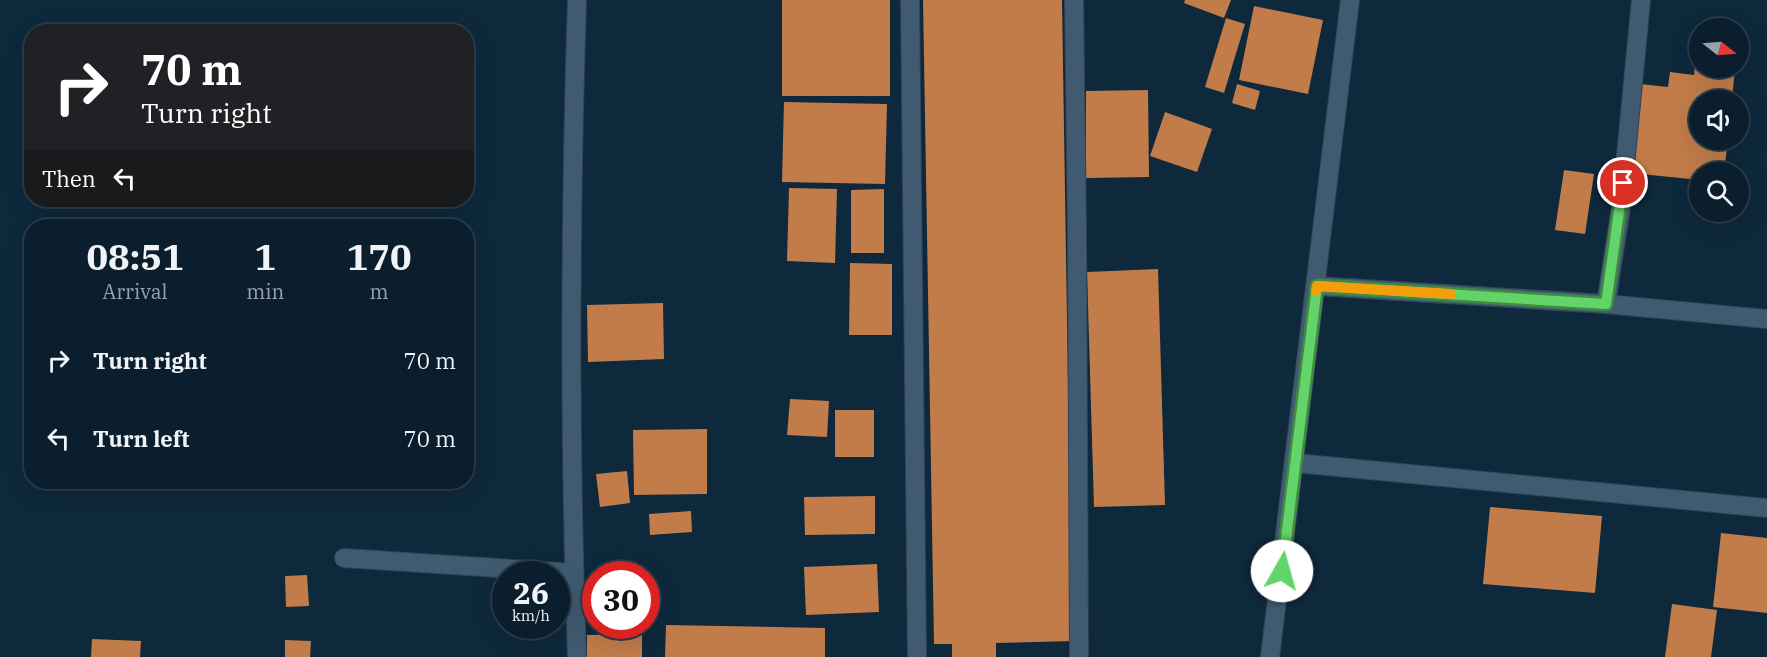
<!DOCTYPE html>
<html lang="en">
<head>
<meta charset="utf-8">
<style>
  :root { --surface:#0a1e2d; --page:#132735; --text:#f1f3f6; --muted:#99a2aa; --line:#2a3c49 }
  body { margin:0; font-family:"IBM Plex Serif",serif; background:var(--page); color:var(--text); height:100vh; display:flex; flex-direction:column; font-size:22px; white-space:nowrap }
  * { box-sizing:border-box; margin:0 }
  p { font-size:20px; color:var(--muted) }
  .icon { flex:none; width:33px; height:33px; fill:none; stroke:currentColor; stroke-width:2; stroke-linecap:round; stroke-linejoin:round }
  .map { position:relative; flex:1; overflow:hidden }
  .drawer { position:absolute; left:24px; top:219px; width:450px; height:270px; display:flex; flex-direction:column; background:var(--surface); border-radius:24px; box-shadow:0 6px 24px #0002,0 0 0 2px var(--line) }
  .drawer>* { flex:none }
  .guide { position:absolute; left:24px; top:24px; width:450px; height:183px; border-radius:24px; box-shadow:0 6px 24px #0002,0 0 0 2px var(--line); background:#202124; color:#fff; overflow:hidden }
  .needle { width:39px; rotate:107deg }
  .controls { position:absolute; left:1689px; top:18px; display:grid; gap:12px }
  .controls a { display:grid; place-items:center; width:60px; height:60px; border-radius:50%; background:var(--surface); box-shadow:0 6px 24px #0002,0 0 0 2px var(--line); font-size:30px }
  .speed { position:absolute; left:492px; top:561px; display:flex; gap:12px; font-size:30px; font-weight:700; text-align:center }
  .speed>* { display:grid; place-content:center; width:78px; height:78px; border-radius:50%; background:var(--surface); box-shadow:0 6px 24px #0002,0 0 0 2px var(--line); line-height:1 }
  .speed small { font-size:15px; font-weight:400 }
  .speed .limit { border:9px solid #d22; background:#fff; color:#111 }
  .pin { position:absolute; display:grid; place-items:center; width:51px; height:51px; color:#fff; margin:-26px; border:3px solid #fff; border-radius:50%; box-shadow:0 2px 6px #0007 }
  .me { position:absolute; width:66px; margin:-33px; rotate:7deg; stroke-linejoin:round; filter:drop-shadow(0 0 4px #0008) }
  .turn { display:flex; align-items:center; gap:21px; height:126px; padding:0 18px; font-size:27px }
  .turn .icon { width:78px; height:78px; stroke-width:2.5 }
  .turn b { display:block; font-size:42px; line-height:51px }
  .then { display:flex; align-items:center; height:57px; padding:0 18px; background:#0003; gap:12px; font-size:22px }
  .eta { display:flex; justify-content:space-evenly; align-items:center; height:102px; text-align:center }
  .eta b { font-size:36px; font-weight:800; line-height:42px }
  ul { padding:0; list-style:none }
  li { display:flex; align-items:center; gap:18px; height:78px; padding:0 18px }
  li div { flex:1 }
  li b { display:block; font-size:22px }
  li em { font-style:normal }
  .map>svg:first-child { display:block }
  .building { fill:#c17c4a }
  .lines { fill:none; stroke-linecap:round; stroke-linejoin:round }
  .street-casing { stroke:#334354; stroke-width:20 }
  .street { stroke:#405b71; stroke-width:18 }
  .route-casing { stroke:#408a44; stroke-width:15 }
  .route { stroke:#63d469; stroke-width:10 }
  .slow { stroke:#f59e0b; stroke-width:10 }
</style>
</head>
<body>
<div class="map">
<svg width="1767" height="657" viewBox="0 0 1767 657">
  <rect width="100%" height="100%" fill="#0e283c"/>
  <g class="building">
    <rect x="782" y="0" width="108" height="96"/>
    <path d="M 923,0 L 1062,0 L 1072,641 L 996,643 L 996,657 L 952,657 L 952,644 L 934,644 Z"/>
    <path d="M 1185,0 L 1231,0 L 1224,18 L 1184,3 Z"/>
    <path d="M 1254,6 L 1323,20 L 1308,94 L 1239,80 Z"/>
    <path d="M 1226,18 L 1245,24 L 1224,93 L 1205,87 Z"/>
    <path d="M 1695,64 L 1700,65 L 1700,68 L 1735,68 L 1732,100 L 1700,100 L 1700,140 L 1728,140 L 1724,172 L 1700,172 L 1700,180 L 1631,173 L 1640,84 L 1668,87 L 1670,72 L 1694,75 Z"/>
    <path d="M 1237,84 L 1260,91 L 1255,110 L 1232,103 Z"/>
    <path d="M 1148,90 L 1149,177 L 1086,178 L 1086,91 Z"/>
    <path d="M 784,102 L 887,104 L 885,184 L 782,182 Z"/>
    <path d="M 1165,112 L 1212,129 L 1197,172 L 1150,156 Z"/>
    <path d="M 1564,170 L 1594,174 L 1585,234 L 1555,230 Z"/>
    <path d="M 789,188 L 837,189 L 835,263 L 787,261 Z"/>
    <path d="M 884,189 L 884,253 L 851,253 L 851,190 Z"/>
    <path d="M 850,263 L 892,264 L 892,335 L 849,335 Z"/>
    <path d="M 1158,269 L 1165,505 L 1094,507 L 1087,272 Z"/>
    <path d="M 663,303 L 664,359 L 588,362 L 587,305 Z"/>
    <path d="M 790,399 L 829,401 L 827,437 L 787,435 Z"/>
    <rect x="835" y="410" width="39" height="47"/>
    <path d="M 707,429 L 707,494 L 634,495 L 633,430 Z"/>
    <path d="M 627,471 L 630,503 L 600,507 L 596,474 Z"/>
    <path d="M 875,496 L 875,534 L 805,535 L 804,497 Z"/>
    <path d="M 1490,507 L 1602,516 L 1595,593 L 1483,584 Z"/>
    <path d="M 691,511 L 692,532 L 650,535 L 649,514 Z"/>
    <path d="M 1721,533 L 1767,538 L 1767,613 L 1713,607 Z"/>
    <path d="M 877,564 L 879,612 L 806,615 L 804,567 Z"/>
    <path d="M 307,575 L 309,606 L 286,607 L 285,576 Z"/>
    <path d="M 1672,604 L 1717,610 L 1711,657 L 1665,657 Z"/>
    <path d="M 666,625 L 825,628 L 825,657 L 665,657 Z"/>
    <path d="M 642,634 L 642,657 L 587,657 L 587,635 Z"/>
    <path d="M 92,639 L 141,641 L 140,657 L 91,657 Z"/>
    <path d="M 285,640 L 311,641 L 310,657 L 285,657 Z"/>
  </g>
  <g class="lines">
    <g class="street-casing">
      <g id="street">
        <path d="M 910,0 L 917,657"/>
        <path d="M 1074,0 L 1077,231 L 1079,657"/>
        <path d="M 1317,286 L 1606,304 L 1767,319"/>
        <path d="M 1606,304 L 1621,207 L 1641,0"/>
        <path d="M 1296,463 L 1767,508"/>
        <path d="M 344,558 L 574,573"/>
        <path d="M 577,657 C 569,438 570,219 577,0"/>
        <path d="M 1270,657 L 1350,0"/>
      </g>
    </g>
    <use href="#street" class="street"/>
  </g>
  <g class="lines">
    <g class="route-casing">
      <path id="route" d="M 1282,571 L 1317,286 L 1606,304 L 1623,183"/>
    </g>
    <use href="#route" class="route"/>
    <path class="slow" d="M 1316,291 L 1317,286 L 1451,294"/>
  </g>
</svg>
<div class="controls">
<a><svg class="needle" viewBox="-14 -14 28 28"><path d="M0-13l5 13h-10z" fill="#e53935"/><path d="M0 13l5-13h-10z" fill="#99a2aa"/></svg></a>
<a><svg class="icon" aria-label="sound" viewBox="0 0 24 24"><path d="M4 9h4l5-4v14l-5-4H4zM17 9q2 3 0 6"/></svg></a>
<a><svg class="icon" aria-label="search" viewBox="0 0 24 24"><circle cx="10" cy="10" r="6"/><path d="M15 15l6 6"/></svg></a>
</div>
<div class="speed"><div>26<small>km/h</small></div><div class="limit">30</div></div>
<div class="pin" style="left:1623px;top:183px;background:#d93025"><svg class="icon" aria-label="arrive" viewBox="0 0 24 24"><path d="M6 21V4h12l-3 4 3 4H6"/></svg></div>
<svg class="me" style="left:1282px;top:571px" viewBox="-20 -20 40 40"><circle r="19" fill="#fff"/><path d="M0-13L10 11 0 6-10 11z" fill="#63d469"/></svg>
<div class="guide">
<div class="turn"><svg class="icon" aria-label="right" viewBox="0 0 24 24"><path d="M7 20v-9h11M14 6l5 5-5 5"/></svg><div><b>70 m</b>Turn right</div></div>
<div class="then">Then<svg class="icon" aria-label="left" viewBox="0 0 24 24"><path d="M17 20v-9H6M10 6l-5 5 5 5"/></svg></div>
</div>
<section class="drawer">
<div class="eta">
<div><b>08:51</b><p>Arrival</p></div>
<div><b>1</b><p>min</p></div>
<div><b>170</b><p>m</p></div>
</div>
<ul>
<li><svg class="icon" aria-label="right" viewBox="0 0 24 24"><path d="M7 20v-9h11M14 6l5 5-5 5"/></svg><div><b>Turn right</b></div><em>70 m</em></li>
<li><svg class="icon" aria-label="left" viewBox="0 0 24 24"><path d="M17 20v-9H6M10 6l-5 5 5 5"/></svg><div><b>Turn left</b></div><em>70 m</em></li>
</ul>
</section>
</div>
</body>
</html>
